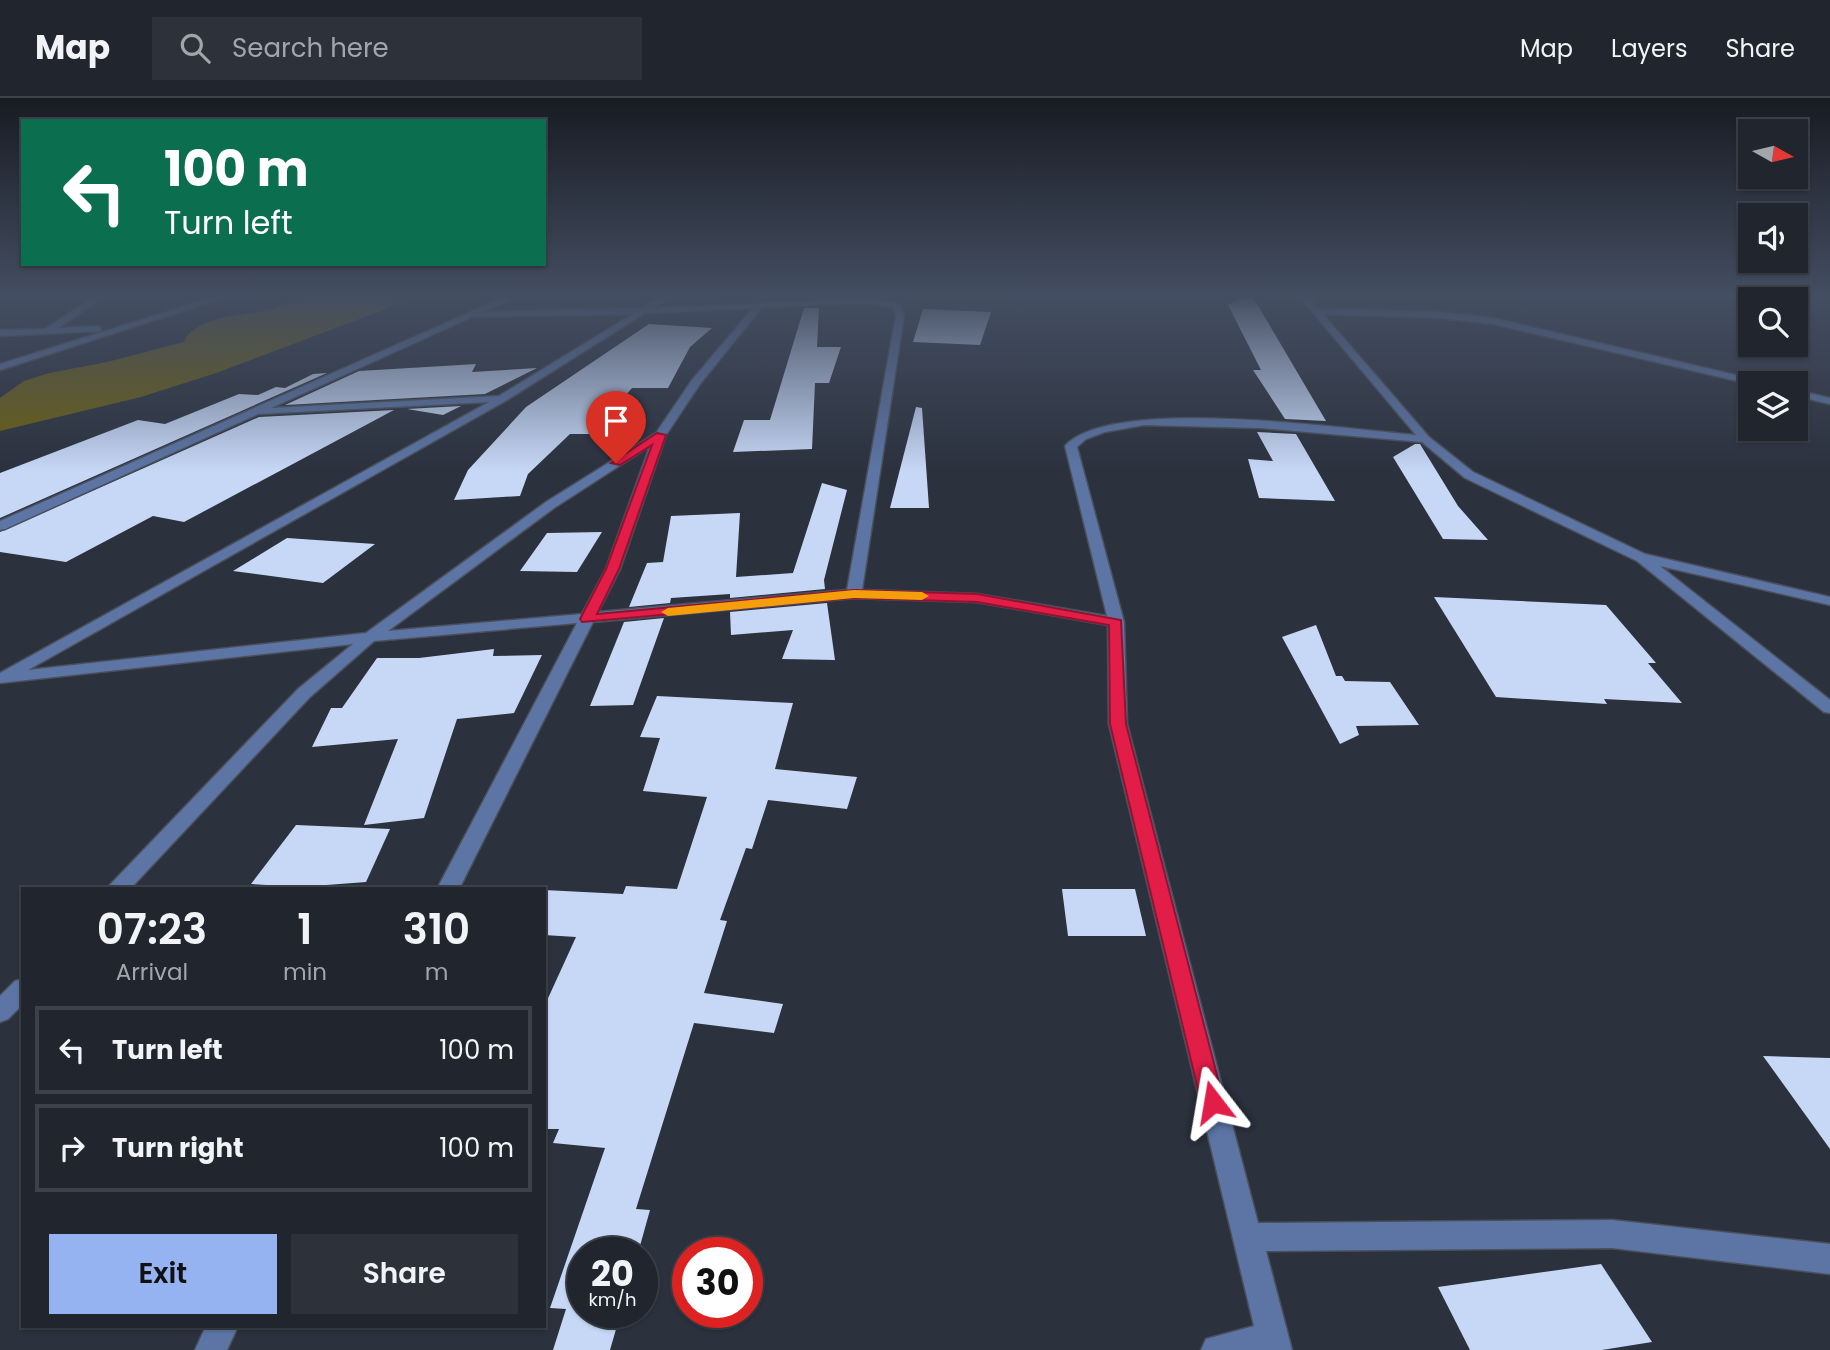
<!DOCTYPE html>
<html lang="en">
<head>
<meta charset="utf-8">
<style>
  :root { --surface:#20252e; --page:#2d313a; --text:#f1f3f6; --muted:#a2a5aa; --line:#3d424a; --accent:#95b2f1 }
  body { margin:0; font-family:Poppins,sans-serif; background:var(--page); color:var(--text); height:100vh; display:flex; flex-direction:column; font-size:26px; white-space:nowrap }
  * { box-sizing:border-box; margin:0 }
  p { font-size:23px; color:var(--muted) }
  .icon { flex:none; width:38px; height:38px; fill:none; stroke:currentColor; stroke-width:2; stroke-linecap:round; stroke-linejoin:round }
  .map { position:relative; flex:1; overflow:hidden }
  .sheet { position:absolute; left:21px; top:789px; width:525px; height:441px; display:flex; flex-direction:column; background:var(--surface); border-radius:0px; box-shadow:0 2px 5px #0004,0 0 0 2px var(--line) }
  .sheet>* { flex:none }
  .guide { position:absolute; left:21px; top:21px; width:525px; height:147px; border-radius:0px; box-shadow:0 2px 5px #0004,0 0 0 2px var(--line); background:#0b6e4f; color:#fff; overflow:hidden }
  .needle { width:46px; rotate:98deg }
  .controls { position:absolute; left:1738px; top:21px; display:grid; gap:14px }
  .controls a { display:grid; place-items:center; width:70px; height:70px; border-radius:0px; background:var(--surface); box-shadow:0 2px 5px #0004,0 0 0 2px var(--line); font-size:35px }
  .speed { position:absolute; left:567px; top:1139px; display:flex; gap:14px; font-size:35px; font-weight:700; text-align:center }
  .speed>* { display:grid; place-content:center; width:91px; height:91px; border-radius:50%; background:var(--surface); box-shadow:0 2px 5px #0004,0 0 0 2px var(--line); line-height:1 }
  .speed small { font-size:18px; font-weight:400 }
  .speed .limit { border:10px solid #d22; background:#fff; color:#111 }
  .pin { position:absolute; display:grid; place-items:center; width:60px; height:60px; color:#fff; margin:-72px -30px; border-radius:50% 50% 50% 0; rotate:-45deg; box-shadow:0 0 7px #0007 }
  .pin .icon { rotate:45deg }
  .me { position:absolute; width:77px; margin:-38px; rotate:346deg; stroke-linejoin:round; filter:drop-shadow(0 0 5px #0008) }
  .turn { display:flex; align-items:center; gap:24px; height:147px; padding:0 28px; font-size:32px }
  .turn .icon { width:91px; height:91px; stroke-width:2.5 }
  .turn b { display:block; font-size:49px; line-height:60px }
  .eta { display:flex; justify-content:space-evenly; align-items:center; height:119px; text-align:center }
  .eta b { font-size:42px; font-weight:600; line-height:49px }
  .primary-button { display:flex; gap:14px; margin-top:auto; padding:14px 28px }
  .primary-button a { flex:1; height:80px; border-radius:0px; background:var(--accent); color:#111; font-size:28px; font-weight:600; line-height:80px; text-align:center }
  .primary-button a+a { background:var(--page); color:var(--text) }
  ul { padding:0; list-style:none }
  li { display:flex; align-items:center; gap:21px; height:88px; margin:0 14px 10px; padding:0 14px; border:4px solid var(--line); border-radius:0px }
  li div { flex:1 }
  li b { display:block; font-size:26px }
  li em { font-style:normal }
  header { display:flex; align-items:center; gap:42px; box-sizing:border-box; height:98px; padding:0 35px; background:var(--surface); border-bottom:2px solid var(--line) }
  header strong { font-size:33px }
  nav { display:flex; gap:38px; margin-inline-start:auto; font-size:24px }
  .search { width:490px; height:63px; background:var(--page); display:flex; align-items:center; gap:18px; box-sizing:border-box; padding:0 24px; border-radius:0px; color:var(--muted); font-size:26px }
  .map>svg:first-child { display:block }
  .water { fill:#6d6011 }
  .building { fill:#c7d8f7 }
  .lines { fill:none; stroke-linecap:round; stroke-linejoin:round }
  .minor-casing { stroke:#4a505b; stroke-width:3 }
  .minor { fill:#5c75a5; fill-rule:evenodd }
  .route { fill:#e11d48; stroke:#92132f; stroke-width:2 }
  .slow { fill:#f59e0b }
</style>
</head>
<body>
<header>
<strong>Map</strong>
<div class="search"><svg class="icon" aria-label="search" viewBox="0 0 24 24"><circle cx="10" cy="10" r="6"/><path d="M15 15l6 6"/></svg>Search here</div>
<nav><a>Map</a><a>Layers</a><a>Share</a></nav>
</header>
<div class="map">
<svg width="1830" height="1252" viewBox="0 0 1830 1252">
  <rect width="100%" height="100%" fill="#2b313d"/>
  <path class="water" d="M 302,199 L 418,199 L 216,275 L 141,299 L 0,333 L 0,300 L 24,283 L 49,275 L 107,264 L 184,244 C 195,217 246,218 271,211 C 281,208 292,203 302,199 Z"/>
  <g class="building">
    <path d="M 1242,199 L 1253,199 L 1326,323 L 1285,321 L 1253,272 L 1261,272 L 1228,207 Z"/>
    <path d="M 804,210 L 819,210 L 817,249 L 841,249 L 829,285 L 815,285 L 812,351 L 733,354 L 744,322 L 770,322 Z"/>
    <path d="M 923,211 L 991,214 L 980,247 L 913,244 Z"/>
    <path d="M 649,226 L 712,230 L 690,249 L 668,290 L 632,290 L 592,336 L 570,336 L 528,376 L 520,398 L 454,402 L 468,372 L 526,309 Z"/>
    <path d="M 476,266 L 472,274 L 537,270 L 485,296 L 285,307 L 359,273 Z"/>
    <path d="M 327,275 L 0,420 L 0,375 L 138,322 L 165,326 L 239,296 L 258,297 L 276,289 L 285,290 L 313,276 Z"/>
    <path d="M 461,308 L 443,317 L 407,311 Z"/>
    <path d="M 916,309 L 922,310 L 929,410 L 890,410 Z"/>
    <path d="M 394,312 L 184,424 L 153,418 L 66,464 L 0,454 L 0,434 L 259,319 Z"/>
    <path d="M 1257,334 L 1296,336 L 1335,403 L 1259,400 L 1248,361 L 1273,363 Z"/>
    <path d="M 1415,346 L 1420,346 L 1458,408 L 1488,442 L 1443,441 L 1393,359 Z"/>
    <path d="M 822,385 L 847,392 L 824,482 L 825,491 L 730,500 L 730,496 L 671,500 L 670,505 L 629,509 L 647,465 L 663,464 L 671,418 L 740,415 L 736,479 L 793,475 Z"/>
    <path d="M 602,434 L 577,474 L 520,473 L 547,435 Z"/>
    <path d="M 287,440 L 375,446 L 323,485 L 233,473 Z"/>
    <path d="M 1434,499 L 1606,507 L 1656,565 L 1648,565 L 1682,605 L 1604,601 L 1607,606 L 1496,599 Z"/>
    <path d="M 827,505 L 835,562 L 782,561 L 793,532 L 731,537 L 730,514 Z"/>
    <path d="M 664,520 L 633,607 L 590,608 L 624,524 Z"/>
    <path d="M 1316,527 L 1336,578 L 1342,578 L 1345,583 L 1390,584 L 1419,627 L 1356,628 L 1359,637 L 1340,646 L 1282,539 Z"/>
    <path d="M 494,551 L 493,558 L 542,557 L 514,615 L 457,621 L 424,720 L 364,727 L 398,641 L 312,649 L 331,610 L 342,610 L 377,560 L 419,560 Z"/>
    <path d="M 657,598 L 793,605 L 775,671 L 857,679 L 847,711 L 768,702 L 752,751 L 746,750 L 720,822 L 727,823 L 704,895 L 783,906 L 774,935 L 694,925 L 636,1111 L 650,1112 L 638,1155 L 583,1155 L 583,1214 L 621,1214 L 610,1252 L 553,1252 L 566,1211 L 550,1210 L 605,1050 L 553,1045 L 559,1031 L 544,1031 L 544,909 L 576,839 L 544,837 L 544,792 L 623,796 L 626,788 L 677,791 L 707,699 L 643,693 L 660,640 L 640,639 Z"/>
    <path d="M 296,727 L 390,731 L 366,784 L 300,789 L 251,786 Z"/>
    <path d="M 1062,791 L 1135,791 L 1146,838 L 1068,838 Z"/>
    <path d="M 1763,958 L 1830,960 L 1830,1051 Z"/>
    <path d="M 1601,1166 L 1652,1244 L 1602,1252 L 1470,1252 L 1438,1189 Z"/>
  </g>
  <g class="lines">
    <g class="minor-casing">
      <g id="minor">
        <path d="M 94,199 L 104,199 L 58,230 L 99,228 L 102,233 L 0,238 L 0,232 L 45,231 Z"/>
        <path d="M 214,199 L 227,199 L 0,272 L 0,266 Z"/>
        <path d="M 504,199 L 515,199 L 484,214 L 642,210 L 660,199 L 670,199 L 654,210 L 871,201 L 899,206 L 904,217 L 862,492 L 977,496 L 1107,518 L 1065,348 C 1111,297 1346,331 1416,337 L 1300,199 L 1308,199 L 1318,211 L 1440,214 L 1493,220 L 1761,283 L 1762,285 L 1750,286 L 1493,226 L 1440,220 L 1323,216 L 1429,339 L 1473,374 L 1645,456 L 1830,499 L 1830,507 L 1660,468 L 1830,602 L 1830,615 L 1824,614 L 1637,463 L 1465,380 L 1422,344 L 1261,330 L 1144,327 L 1105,334 L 1086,341 L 1077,349 L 1124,524 L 1127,626 L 1258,1125 L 1612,1122 L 1830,1146 L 1830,1176 L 1612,1150 L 1266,1153 L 1292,1252 L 1201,1252 L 1206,1241 L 1254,1228 L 1109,626 L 1108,527 L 977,504 L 854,500 L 593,524 L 459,791 L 437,791 L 577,525 L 374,543 L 310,599 L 130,791 L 106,791 L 298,591 L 353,546 L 0,585 L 0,575 L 489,304 L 258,316 L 5,431 L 0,432 L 0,423 ZM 871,205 L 893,210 L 896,217 L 847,492 L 598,514 L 620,471 L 666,337 L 700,286 L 762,209 ZM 753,210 L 692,282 L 656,335 L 546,404 L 366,535 L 28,572 L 507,302 L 645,215 ZM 633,216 L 499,298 L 271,310 L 472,219 ZM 650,348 L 606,471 L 582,516 L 388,533 L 554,410 Z"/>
        <path d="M 1796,292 L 1830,300 L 1830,306 L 1796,298 Z"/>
        <path d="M 23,881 L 23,906 L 8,921 L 0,924 L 0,898 L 15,883 Z"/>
        <path d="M 206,1228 L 238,1228 L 227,1252 L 195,1252 Z"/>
      </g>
    </g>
    <use href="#minor" class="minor"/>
  </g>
  <linearGradient id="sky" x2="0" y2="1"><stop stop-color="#181b22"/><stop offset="0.53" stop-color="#444e62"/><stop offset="1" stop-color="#444e62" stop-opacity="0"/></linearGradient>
  <rect width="1830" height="374" fill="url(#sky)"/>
  <path class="route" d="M 657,335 L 666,337 L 619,471 L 597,516 L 854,492 L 977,496 L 1121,522 L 1126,626 L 1224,1004 L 1221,1011 L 1213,1014 L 1204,1011 L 1201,1004 L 1110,626 L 1109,527 L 977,504 L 854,500 L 582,524 L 580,521 L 606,471 L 652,347 L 620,367 L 611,365 Z"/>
  <path class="slow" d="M 854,492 L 922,494 L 929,498 L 922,502 L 854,500 L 668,518 L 661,514 L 668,510 Z"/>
</svg>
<div class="controls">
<a><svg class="needle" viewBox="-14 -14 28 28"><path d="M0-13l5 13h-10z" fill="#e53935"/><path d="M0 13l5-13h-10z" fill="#a2a5aa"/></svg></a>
<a><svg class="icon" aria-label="sound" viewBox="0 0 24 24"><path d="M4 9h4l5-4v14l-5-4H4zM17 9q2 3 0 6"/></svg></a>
<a><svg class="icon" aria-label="search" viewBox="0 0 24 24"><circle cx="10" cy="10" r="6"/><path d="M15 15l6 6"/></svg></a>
<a><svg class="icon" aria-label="layers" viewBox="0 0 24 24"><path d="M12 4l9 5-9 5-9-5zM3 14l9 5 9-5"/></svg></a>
</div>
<div class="speed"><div>20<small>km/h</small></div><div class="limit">30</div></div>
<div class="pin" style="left:616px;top:365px;background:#d93025"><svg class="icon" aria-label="arrive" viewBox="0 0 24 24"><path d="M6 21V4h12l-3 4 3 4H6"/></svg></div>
<svg class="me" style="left:1213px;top:1004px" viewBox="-20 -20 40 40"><path d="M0-17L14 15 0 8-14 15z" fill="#e11d48" stroke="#fff" stroke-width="4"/></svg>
<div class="guide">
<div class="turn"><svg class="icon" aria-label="left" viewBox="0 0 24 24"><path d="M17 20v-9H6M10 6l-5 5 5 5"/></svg><div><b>100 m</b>Turn left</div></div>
</div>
<section class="sheet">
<div class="eta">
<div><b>07:23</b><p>Arrival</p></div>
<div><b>1</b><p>min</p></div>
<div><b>310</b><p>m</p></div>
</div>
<ul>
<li><svg class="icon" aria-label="left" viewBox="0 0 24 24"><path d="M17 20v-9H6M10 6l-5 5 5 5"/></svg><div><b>Turn left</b></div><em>100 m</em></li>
<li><svg class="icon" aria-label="right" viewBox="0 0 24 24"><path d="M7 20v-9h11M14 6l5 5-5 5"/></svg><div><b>Turn right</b></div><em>100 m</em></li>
</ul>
<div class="primary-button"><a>Exit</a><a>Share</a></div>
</section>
</div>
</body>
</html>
